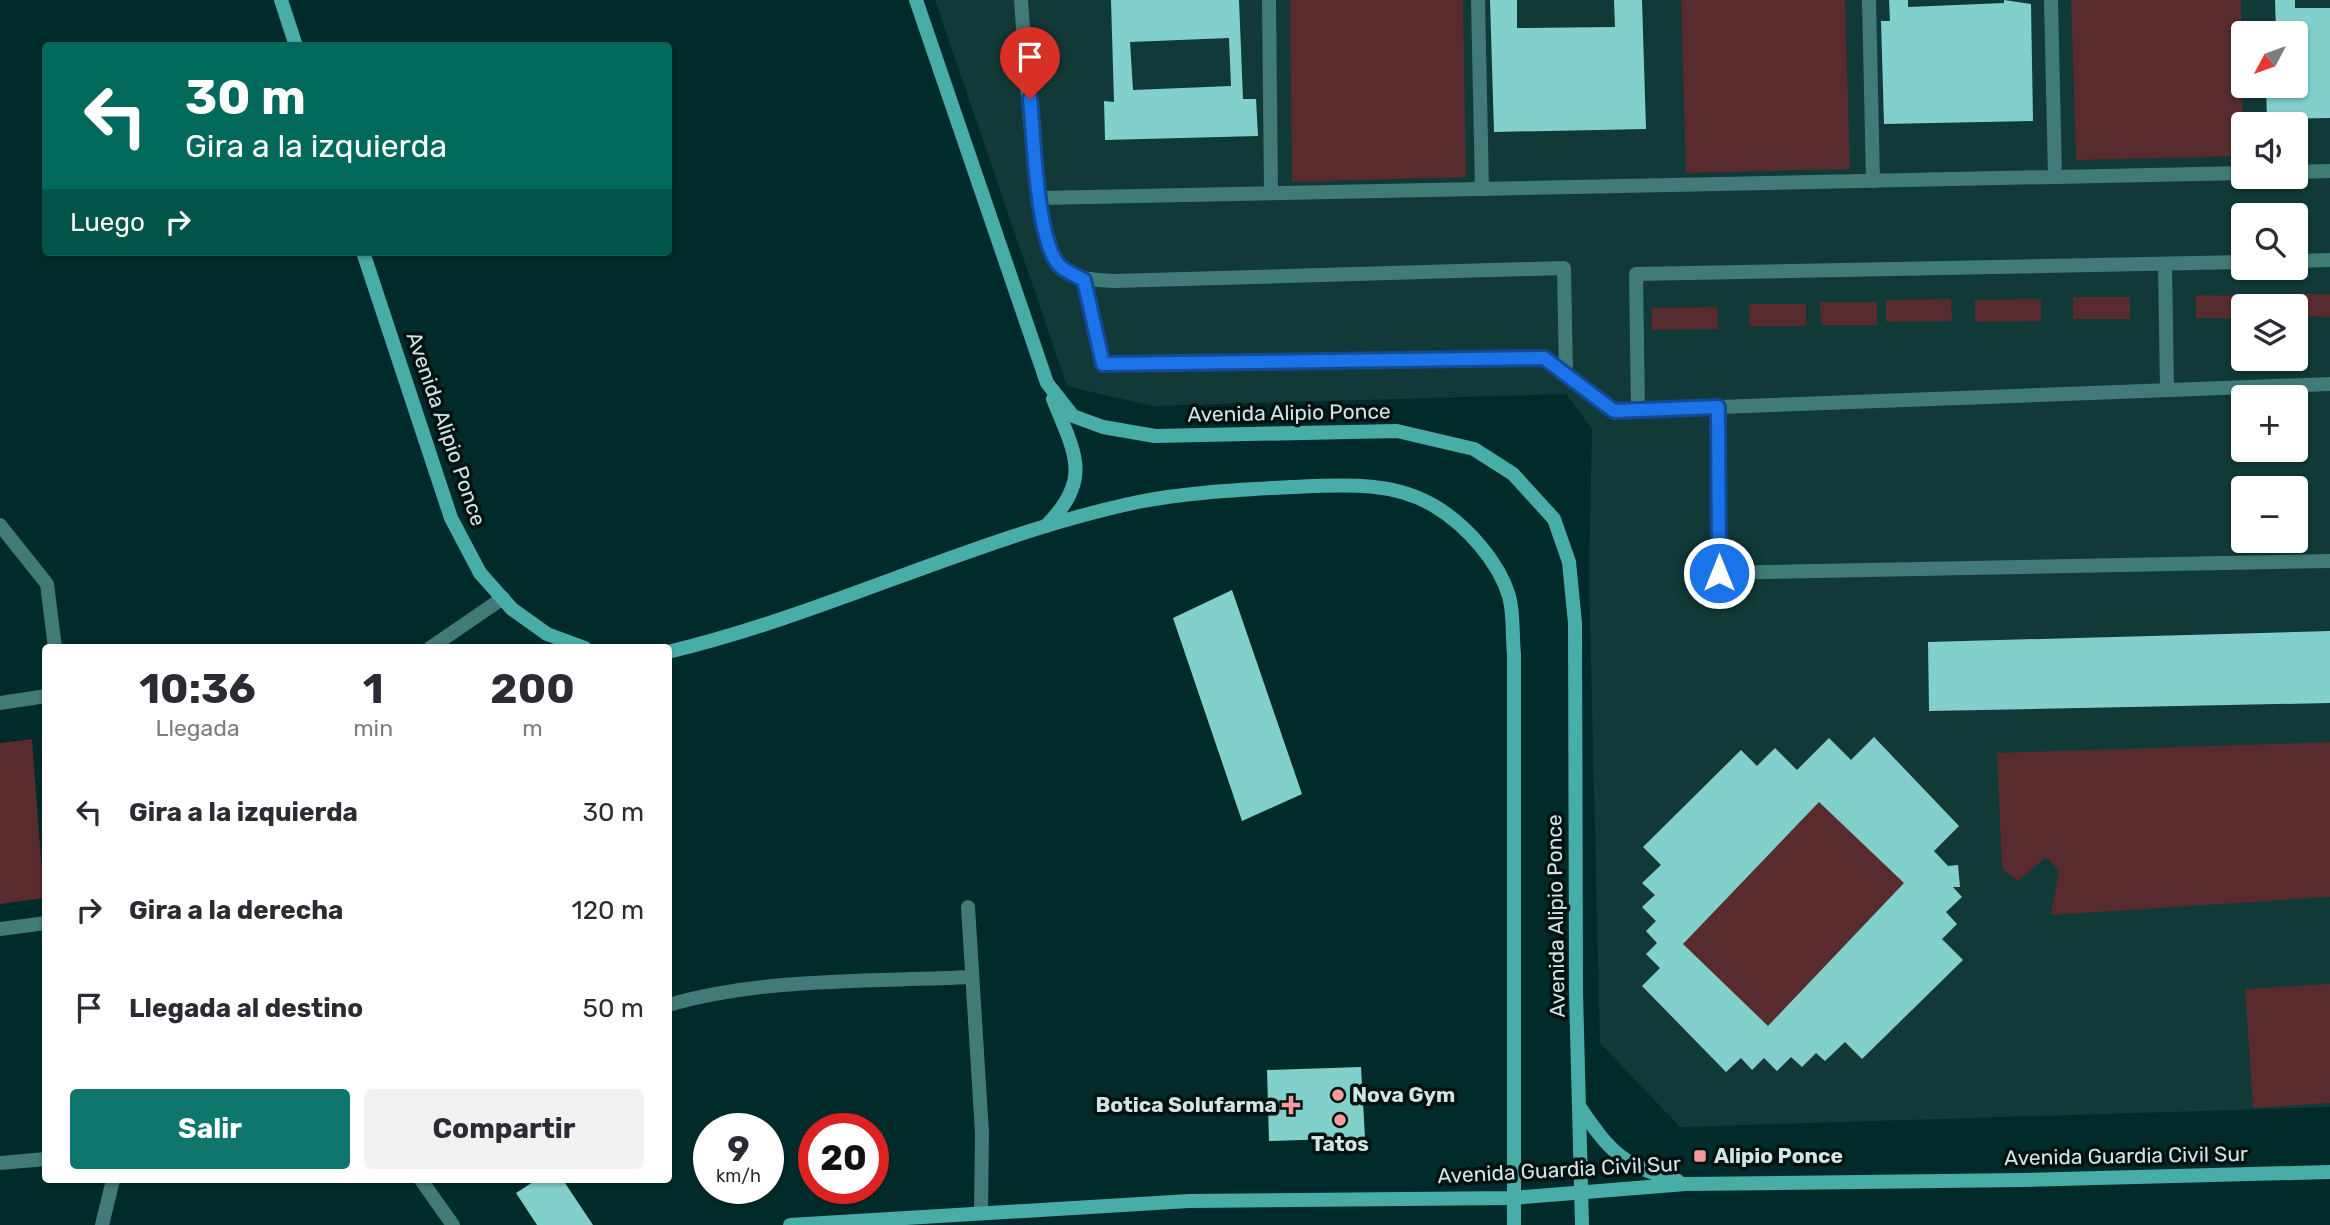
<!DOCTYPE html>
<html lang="es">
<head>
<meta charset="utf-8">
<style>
  :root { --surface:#fff; --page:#f2f2f3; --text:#2b2b33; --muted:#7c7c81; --accent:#0f766e }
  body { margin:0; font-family:Rubik,sans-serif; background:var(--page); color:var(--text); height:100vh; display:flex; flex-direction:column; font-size:26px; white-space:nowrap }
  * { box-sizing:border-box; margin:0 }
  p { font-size:23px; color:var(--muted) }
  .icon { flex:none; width:38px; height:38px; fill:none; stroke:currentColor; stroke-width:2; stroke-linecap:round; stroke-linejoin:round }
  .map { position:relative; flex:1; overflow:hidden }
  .side { position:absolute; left:42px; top:644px; width:630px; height:539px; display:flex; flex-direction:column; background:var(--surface); border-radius:7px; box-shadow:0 2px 5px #0004 }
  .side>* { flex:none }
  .banner { position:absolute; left:42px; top:42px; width:630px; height:214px; border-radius:7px; box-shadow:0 2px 5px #0004; background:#00695c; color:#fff; overflow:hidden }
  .needle { width:46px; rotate:229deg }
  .buttons { position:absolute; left:2231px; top:21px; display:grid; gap:14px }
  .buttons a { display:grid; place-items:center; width:77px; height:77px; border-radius:7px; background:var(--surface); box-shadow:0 2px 5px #0004; font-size:35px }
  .speed { position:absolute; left:693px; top:1113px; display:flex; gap:14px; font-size:35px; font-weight:700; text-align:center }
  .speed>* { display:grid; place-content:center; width:91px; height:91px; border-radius:50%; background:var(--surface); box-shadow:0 2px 5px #0004; line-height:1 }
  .speed small { font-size:18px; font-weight:400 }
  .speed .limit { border:10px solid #d22; background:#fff; color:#111 }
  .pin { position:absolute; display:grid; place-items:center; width:60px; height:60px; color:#fff; margin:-72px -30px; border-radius:50% 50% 50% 0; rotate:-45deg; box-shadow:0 0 7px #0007 }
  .pin .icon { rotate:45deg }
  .me { position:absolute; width:77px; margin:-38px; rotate:0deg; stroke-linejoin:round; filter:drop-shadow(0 0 5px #0008) }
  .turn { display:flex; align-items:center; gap:24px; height:147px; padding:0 28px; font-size:32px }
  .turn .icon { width:91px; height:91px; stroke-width:2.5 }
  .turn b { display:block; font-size:49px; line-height:60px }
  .then { display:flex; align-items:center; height:66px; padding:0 28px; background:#0003; gap:14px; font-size:26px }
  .eta { display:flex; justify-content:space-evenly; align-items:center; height:119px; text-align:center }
  .eta b { font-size:42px; font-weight:700; line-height:49px }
  .button { display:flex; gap:14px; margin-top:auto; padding:14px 28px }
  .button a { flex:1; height:80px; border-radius:7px; background:var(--accent); color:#fff; font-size:28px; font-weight:700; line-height:80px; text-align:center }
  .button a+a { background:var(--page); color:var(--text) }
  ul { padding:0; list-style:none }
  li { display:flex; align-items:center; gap:21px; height:98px; padding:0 28px }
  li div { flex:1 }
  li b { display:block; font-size:26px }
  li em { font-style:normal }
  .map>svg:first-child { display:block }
  .built { fill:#113937; fill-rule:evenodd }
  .green { fill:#582b2e }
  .building { fill:#82d0cb; fill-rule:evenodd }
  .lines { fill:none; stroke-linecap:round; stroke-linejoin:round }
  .lane { stroke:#417b78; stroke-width:14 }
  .street { stroke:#417b78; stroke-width:14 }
  .secondary { stroke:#48aca7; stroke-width:14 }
  .route-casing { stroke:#114b97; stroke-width:18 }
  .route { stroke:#1a73e8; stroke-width:12 }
  .poi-dot { fill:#f59b9f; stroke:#031110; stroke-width:2.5 }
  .labels { text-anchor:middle; stroke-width:7; stroke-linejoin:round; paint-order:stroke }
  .street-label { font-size:21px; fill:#d1e6e4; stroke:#031110 }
  .poi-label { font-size:21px; font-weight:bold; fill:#d1e6e4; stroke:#031110; text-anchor:start }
</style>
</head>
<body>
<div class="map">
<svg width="2330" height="1225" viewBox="0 0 2330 1225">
  <rect width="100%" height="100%" fill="#002b2a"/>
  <path class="built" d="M 935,0 L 2330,0 L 2330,1107 L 1680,1127 L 1600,1043 L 1589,576 L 1592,429 L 1566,394 L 1152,406 L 1067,386 ZM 2244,33 L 2296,33 L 2296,86 L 2244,86 ZM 2244,124 L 2296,124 L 2296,177 L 2244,177 ZM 2244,215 L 2296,215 L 2296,268 L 2244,268 ZM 2244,306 L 2296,306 L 2296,359 L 2244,359 ZM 2244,397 L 2296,397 L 2296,450 L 2244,450 ZM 2244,488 L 2296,488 L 2296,541 L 2244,541 Z"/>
  <g class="green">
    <path d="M 1290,0 L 1463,0 L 1466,177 L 1292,182 Z"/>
    <path d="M 1681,0 L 1845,0 L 1850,169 L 1686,173 Z"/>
    <path d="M 2071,0 L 2241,0 L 2243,156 L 2076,160 Z"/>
    <path d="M 2287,294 L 2330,294 L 2330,317 L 2296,316 L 2296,306 L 2287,306 Z"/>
    <path d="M 2196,295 L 2253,296 L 2253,306 L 2244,306 L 2243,318 L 2196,318 Z"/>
    <rect x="2073" y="297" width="57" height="22"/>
    <path d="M 1951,299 L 1952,321 L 1886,322 L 1886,300 Z"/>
    <path d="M 2041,299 L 2041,321 L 1975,322 L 1975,300 Z"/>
    <path d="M 1820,302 L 1877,302 L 1877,325 L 1821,325 Z"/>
    <path d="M 1749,304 L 1806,304 L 1806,326 L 1750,326 Z"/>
    <path d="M 1717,307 L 1718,329 L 1652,330 L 1652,308 Z"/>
    <path d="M 1874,737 L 1959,826 L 1934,851 L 1948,866 L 1958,865 L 1960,887 L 1954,888 L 1962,897 L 1946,912 L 1957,924 L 1942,939 L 1963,960 L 1862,1059 L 1845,1042 L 1825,1061 L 1816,1053 L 1802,1067 L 1791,1057 L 1777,1071 L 1764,1058 L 1752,1070 L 1740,1058 L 1726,1072 L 1642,986 L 1660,968 L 1646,954 L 1657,944 L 1646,931 L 1655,921 L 1642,907 L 1654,895 L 1642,883 L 1661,865 L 1643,847 L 1741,750 L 1757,765 L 1775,748 L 1797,770 L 1829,738 L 1851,760 Z"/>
    <path d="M 32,739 L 44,898 L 0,904 L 0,743 Z"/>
    <path d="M 2330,742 L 2330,897 L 2051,915 L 2059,871 L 2046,857 L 2018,881 L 2002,869 L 1997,753 Z"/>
    <path d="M 2330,984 L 2330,1103 L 2253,1108 L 2245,989 Z"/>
  </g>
  <g class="building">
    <path d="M 1111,0 L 1239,0 L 1243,99 L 1256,99 L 1258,136 L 1105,140 L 1104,101 L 1114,102 ZM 1229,38 L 1231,86 L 1133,90 L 1130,42 Z"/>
    <path d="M 1490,0 L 1517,0 L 1517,28 L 1615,27 L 1614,0 L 1642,0 L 1646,129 L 1494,132 Z"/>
    <path d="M 1889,0 L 1908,0 L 1908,7 L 2004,3 L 2004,0 L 2031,4 L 2033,121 L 1884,124 L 1881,21 L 1890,21 Z"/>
    <path d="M 2275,0 L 2295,0 L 2295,8 L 2330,8 L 2330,118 L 2267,119 L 2266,86 L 2296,86 L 2296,33 L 2276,33 Z"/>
    <path d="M 1232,590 L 1302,794 L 1242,821 L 1173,618 Z"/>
    <path d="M 2330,631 L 2330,703 L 1929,711 L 1928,642 Z"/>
    <path d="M 1874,737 L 1959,826 L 1934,851 L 1948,866 L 1958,865 L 1960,887 L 1953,887 L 1962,897 L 1946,912 L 1957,924 L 1942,939 L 1963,960 L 1862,1059 L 1845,1042 L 1825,1061 L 1816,1053 L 1802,1067 L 1791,1057 L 1777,1071 L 1764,1058 L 1752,1070 L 1741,1058 L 1726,1072 L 1642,986 L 1660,968 L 1646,954 L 1657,943 L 1646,931 L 1656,921 L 1642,907 L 1655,895 L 1642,883 L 1661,865 L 1643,847 L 1741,750 L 1757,766 L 1775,748 L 1797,770 L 1829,738 L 1851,760 ZM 1819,802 L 1904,883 L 1768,1026 L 1683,944 Z"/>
    <path d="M 1361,1067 L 1365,1138 L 1269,1141 L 1267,1070 Z"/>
    <path d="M 536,1180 L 563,1180 L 593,1225 L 537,1225 L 516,1193 Z"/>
  </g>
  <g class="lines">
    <g class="lane">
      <path d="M 1021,0 C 1025,50 1033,233 1059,264 C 1072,280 1095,280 1114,281 L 1564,268 L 1566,375"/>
      <path d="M 1269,0 L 1271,193"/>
      <path d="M 1478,0 L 1482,189"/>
      <path d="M 1869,0 L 1873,181"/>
      <path d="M 2051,0 L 2055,177"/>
      <path d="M 2296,172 L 2330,171"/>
      <path d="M 1040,198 L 2244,173"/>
      <path d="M 2296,261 L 2330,260"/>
      <path d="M 2165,264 L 2167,390"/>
      <path d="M 1085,280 L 1103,364 L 1544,358 L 1614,411 L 2330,384"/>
      <path d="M 1719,407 L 1719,573 L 2330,561"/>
      <path d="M 1638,411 L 1636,274 L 2244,262"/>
      <path d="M 430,648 L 503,598"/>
    </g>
    <g class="street">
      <path d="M 0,525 L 47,584 L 55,648"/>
      <path d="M 0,703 L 46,696"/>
      <path d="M 968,907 L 982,1133 L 981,1212"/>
      <path d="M 0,929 L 46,923"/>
      <path d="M 668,1005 C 765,977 871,982 971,977"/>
      <path d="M 0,1163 L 46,1159"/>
      <path d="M 421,1180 L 453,1225"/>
      <path d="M 102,1225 L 113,1180"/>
    </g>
    <g class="secondary">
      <path d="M 281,0 L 296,46"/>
      <path d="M 916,0 L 1047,383 L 1073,416 L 1103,427 L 1155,436 L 1397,431 L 1474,449 L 1513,474 L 1554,519 L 1569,562 L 1575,623 L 1576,992 L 1582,1225"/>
      <path d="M 363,252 L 451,518 L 480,573 L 512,609 L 547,634 L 585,648"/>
      <path d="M 1046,526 C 1093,478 1075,454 1053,399"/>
      <path d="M 668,652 C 828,614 977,536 1138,502 C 1188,492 1241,490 1291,487 C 1339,485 1393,480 1436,507 C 1466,525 1499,562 1509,596 C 1514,614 1512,636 1514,654 L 1514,1225"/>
      <path d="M 1581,1109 C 1612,1155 1624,1165 1678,1181"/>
      <path d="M 790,1225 L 1189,1201 L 1512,1198 L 1686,1184 L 2022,1180 L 2330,1172"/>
    </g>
  </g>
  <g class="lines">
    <g class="route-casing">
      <path id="route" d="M 1030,99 C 1034,135 1036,243 1060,266 C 1066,272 1077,276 1084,280 L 1103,364 L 1544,358 L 1614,411 L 1718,407 L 1719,573"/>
    </g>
    <use href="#route" class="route"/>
  </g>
  <g class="poi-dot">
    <circle cx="1338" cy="1095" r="7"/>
    <path d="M1287.5 1094.5h7v7h7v7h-7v7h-7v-7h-7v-7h7z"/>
    <circle cx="1340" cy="1120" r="7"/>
    <rect x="1693" y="1149" width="14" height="14" rx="3.5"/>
  </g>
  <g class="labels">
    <g class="street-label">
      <text transform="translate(1289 413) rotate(-1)" y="7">Avenida Alipio Ponce</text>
      <text transform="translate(446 429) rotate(71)" y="7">Avenida Alipio Ponce</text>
      <text transform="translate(1556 916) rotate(-91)" y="7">Avenida Alipio Ponce</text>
      <text transform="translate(2126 1156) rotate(-1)" y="7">Avenida Guardia Civil Sur</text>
      <text transform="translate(1559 1170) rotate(-3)" y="7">Avenida Guardia Civil Sur</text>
    </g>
    <g class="poi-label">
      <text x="1352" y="1102">Nova Gym</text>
      <text x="1277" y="1112" text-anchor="end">Botica Solufarma</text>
      <text x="1340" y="1151" text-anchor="middle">Tatos</text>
      <text x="1714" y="1163">Alipio Ponce</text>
    </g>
  </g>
</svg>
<div class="buttons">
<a><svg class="needle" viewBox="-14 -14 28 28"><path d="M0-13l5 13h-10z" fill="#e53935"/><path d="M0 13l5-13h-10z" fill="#7c7c81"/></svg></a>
<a><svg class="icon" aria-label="sound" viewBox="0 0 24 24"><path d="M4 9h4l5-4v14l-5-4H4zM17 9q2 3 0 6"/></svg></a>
<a><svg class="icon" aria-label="search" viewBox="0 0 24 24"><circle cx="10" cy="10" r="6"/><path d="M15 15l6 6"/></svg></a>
<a><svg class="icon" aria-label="layers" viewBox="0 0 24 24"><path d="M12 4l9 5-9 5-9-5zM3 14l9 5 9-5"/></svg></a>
<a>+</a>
<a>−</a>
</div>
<div class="speed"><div>9<small>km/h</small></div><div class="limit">20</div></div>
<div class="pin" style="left:1030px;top:99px;background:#d93025"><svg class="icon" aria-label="arrive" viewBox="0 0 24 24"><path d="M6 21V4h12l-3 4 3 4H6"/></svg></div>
<svg class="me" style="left:1719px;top:573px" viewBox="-20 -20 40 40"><circle r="17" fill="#1a73e8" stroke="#fff" stroke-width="3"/><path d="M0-11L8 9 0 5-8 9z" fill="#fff"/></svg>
<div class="banner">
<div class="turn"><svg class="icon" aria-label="left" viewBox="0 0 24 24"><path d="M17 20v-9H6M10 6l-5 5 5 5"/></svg><div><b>30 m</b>Gira a la izquierda</div></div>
<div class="then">Luego<svg class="icon" aria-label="right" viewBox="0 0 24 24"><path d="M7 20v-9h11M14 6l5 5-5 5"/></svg></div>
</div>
<section class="side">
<div class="eta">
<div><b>10:36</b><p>Llegada</p></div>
<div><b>1</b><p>min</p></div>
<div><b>200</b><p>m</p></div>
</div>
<ul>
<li><svg class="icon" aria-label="left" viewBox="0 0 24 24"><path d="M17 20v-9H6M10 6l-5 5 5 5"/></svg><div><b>Gira a la izquierda</b></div><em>30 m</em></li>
<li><svg class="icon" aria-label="right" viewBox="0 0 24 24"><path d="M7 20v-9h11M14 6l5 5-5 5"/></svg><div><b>Gira a la derecha</b></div><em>120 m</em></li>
<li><svg class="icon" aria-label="arrive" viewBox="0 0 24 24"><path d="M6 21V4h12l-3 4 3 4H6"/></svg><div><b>Llegada al destino</b></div><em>50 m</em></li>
</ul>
<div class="button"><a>Salir</a><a>Compartir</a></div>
</section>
</div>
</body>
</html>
